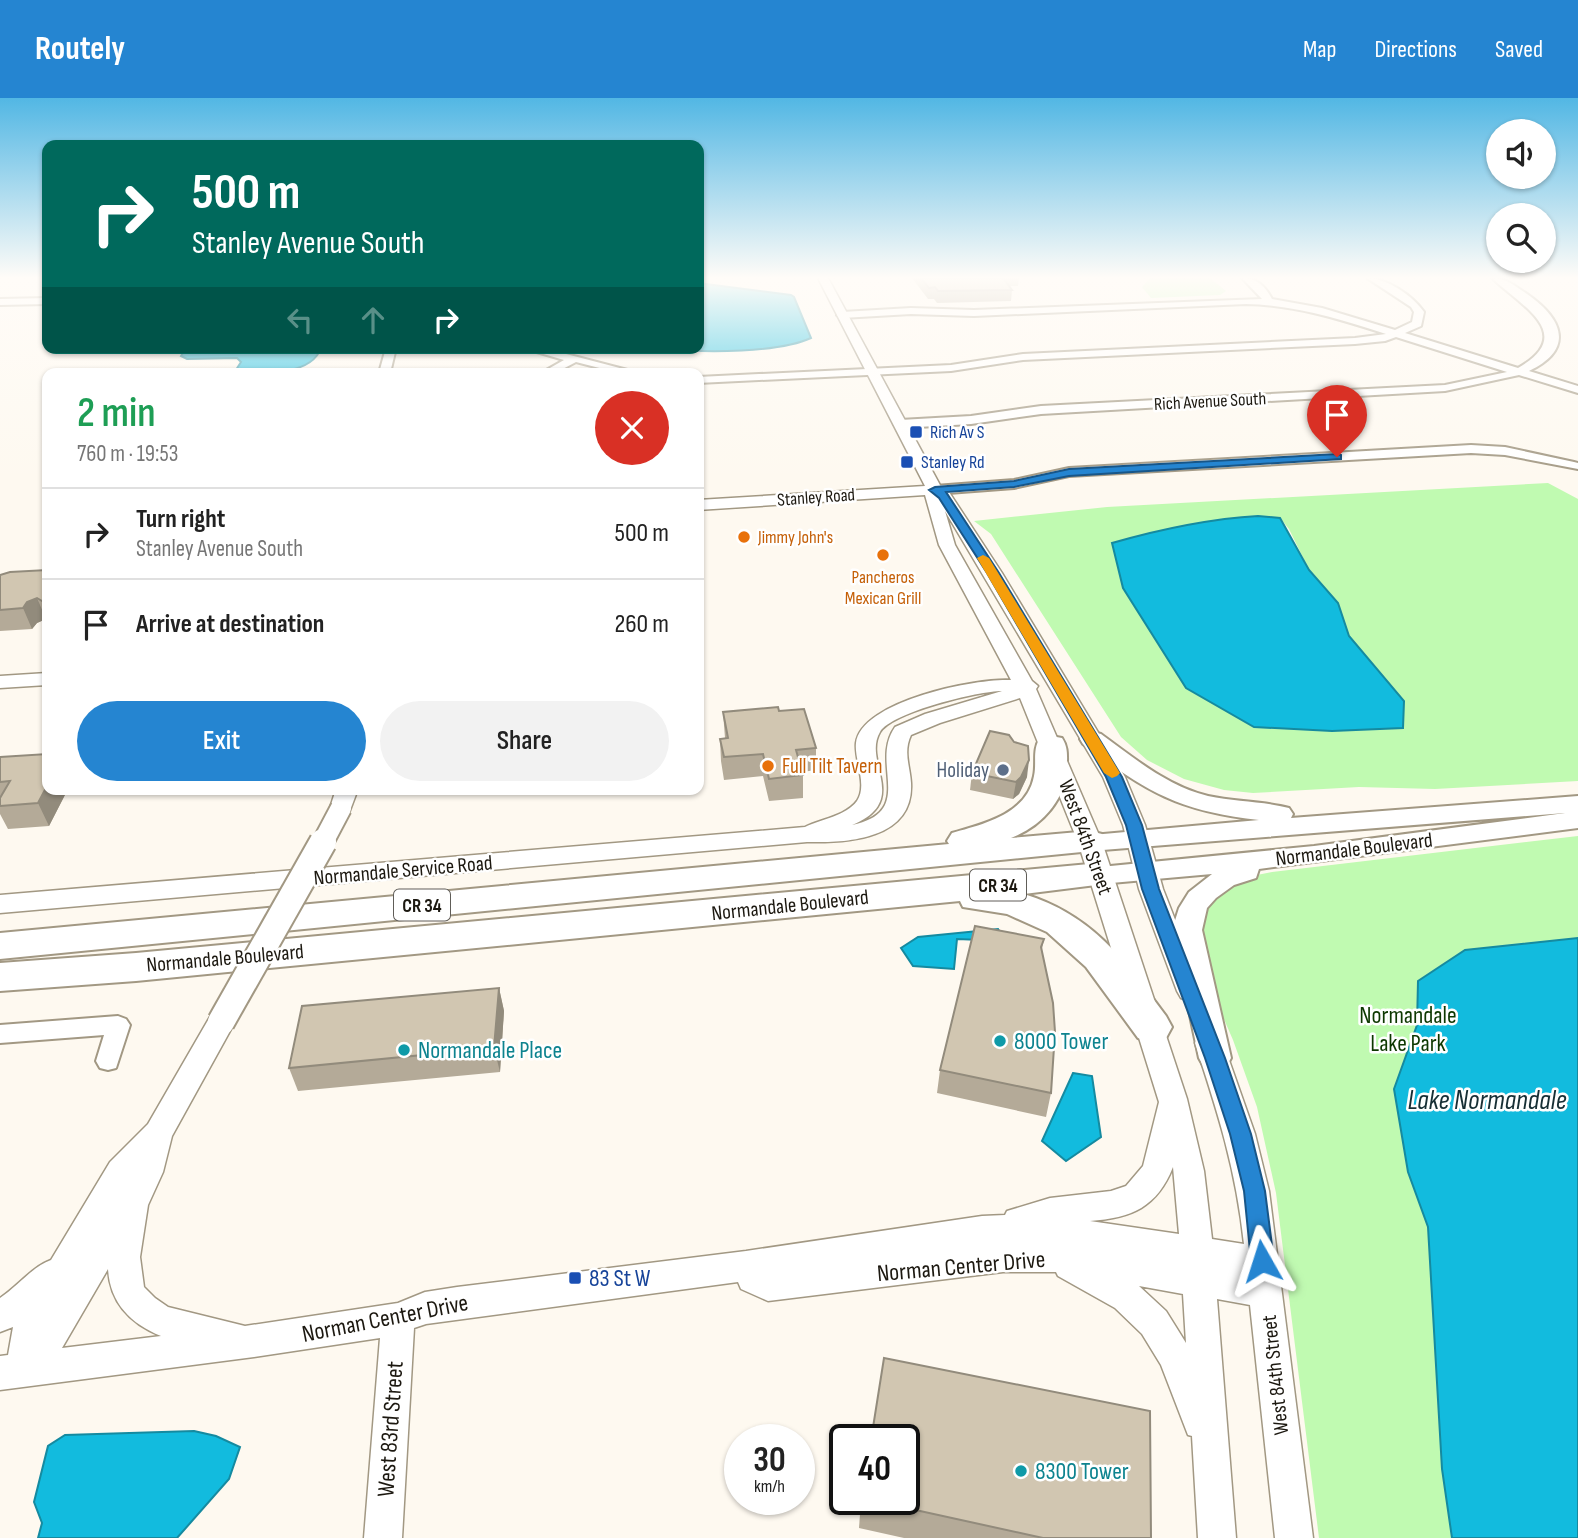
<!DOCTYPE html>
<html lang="en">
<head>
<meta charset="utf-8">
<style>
  :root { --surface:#fff; --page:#f2f2f2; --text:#222; --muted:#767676; --line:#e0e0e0; --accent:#2585d1 }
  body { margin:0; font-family:"Sofia Sans Condensed",sans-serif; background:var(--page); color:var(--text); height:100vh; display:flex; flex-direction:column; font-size:26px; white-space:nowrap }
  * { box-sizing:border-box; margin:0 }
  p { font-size:23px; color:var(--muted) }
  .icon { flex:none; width:38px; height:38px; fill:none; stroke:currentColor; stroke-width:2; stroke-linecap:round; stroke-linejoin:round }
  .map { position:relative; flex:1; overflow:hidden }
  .details { position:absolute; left:42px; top:270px; width:662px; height:427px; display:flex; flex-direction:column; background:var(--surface); border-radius:14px; box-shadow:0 2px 5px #0004 }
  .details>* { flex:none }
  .top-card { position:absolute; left:42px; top:42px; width:662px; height:214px; border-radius:14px; box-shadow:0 2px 5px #0004; background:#00695c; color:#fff; overflow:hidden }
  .buttons { position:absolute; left:1486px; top:21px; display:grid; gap:14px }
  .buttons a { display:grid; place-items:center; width:70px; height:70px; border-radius:50%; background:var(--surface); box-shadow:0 2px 5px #0004; font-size:35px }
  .speed { position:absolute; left:724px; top:1326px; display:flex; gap:14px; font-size:35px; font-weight:700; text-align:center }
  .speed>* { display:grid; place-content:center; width:91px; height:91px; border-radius:50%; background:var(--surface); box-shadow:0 2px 5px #0004; line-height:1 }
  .speed small { font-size:18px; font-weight:400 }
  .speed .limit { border:4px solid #111; border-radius:10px; background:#fff; color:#111 }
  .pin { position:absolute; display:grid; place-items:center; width:60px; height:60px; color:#fff; margin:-72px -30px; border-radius:50% 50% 50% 0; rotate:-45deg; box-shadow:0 0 7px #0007 }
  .pin .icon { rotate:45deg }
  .me { position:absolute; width:77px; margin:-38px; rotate:354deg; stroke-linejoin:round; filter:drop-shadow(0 0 5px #0008) }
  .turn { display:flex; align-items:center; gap:24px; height:147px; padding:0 35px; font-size:32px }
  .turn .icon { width:91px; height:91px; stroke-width:2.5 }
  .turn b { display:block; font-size:49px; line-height:60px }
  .lanes { display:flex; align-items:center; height:66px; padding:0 35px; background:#0003; justify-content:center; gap:35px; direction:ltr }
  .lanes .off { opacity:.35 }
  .round { display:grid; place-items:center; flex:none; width:74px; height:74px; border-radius:37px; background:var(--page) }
  .summary { display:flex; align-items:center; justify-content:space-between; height:119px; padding:0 35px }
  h1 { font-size:42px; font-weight:600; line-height:52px; color:#1e9e55 }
  .cta { display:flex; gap:14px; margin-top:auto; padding:14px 35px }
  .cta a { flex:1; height:80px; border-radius:42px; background:var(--accent); color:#fff; font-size:28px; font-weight:600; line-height:80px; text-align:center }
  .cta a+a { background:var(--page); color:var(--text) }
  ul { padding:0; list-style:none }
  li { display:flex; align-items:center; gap:21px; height:91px; padding:0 35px; border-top:2px solid var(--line) }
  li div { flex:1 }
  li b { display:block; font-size:26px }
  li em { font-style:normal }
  header { display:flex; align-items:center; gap:42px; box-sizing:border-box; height:98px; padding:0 35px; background:var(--accent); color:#fff }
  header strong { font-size:33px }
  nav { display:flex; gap:38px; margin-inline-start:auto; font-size:24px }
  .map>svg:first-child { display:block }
  .green { fill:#c0fab1; fill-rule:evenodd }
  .water { fill:#12bbde; stroke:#158aa0; stroke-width:2 }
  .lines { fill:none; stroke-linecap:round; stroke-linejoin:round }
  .minor-casing { stroke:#a29883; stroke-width:4 }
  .tertiary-casing { stroke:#a29883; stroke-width:3 }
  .secondary-casing { stroke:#a29883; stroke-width:4 }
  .motorway-casing { stroke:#a29883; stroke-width:4 }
  .minor { fill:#fff; fill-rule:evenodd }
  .tertiary { fill:#fff; fill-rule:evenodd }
  .secondary { fill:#fff; fill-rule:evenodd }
  .motorway { fill:#fff; fill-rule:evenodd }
  .tertiary-bridge-far1-casing { stroke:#a29883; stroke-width:24; stroke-linecap:butt }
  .tertiary-bridge-casing { stroke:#a29883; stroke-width:30; stroke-linecap:butt }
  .tertiary-bridge-far1 { stroke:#fff; stroke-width:20 }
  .tertiary-bridge { stroke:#fff; stroke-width:26 }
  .wall { fill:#b4aa98 }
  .shaded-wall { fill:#928b7c }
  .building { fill:#d1c6b1; stroke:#928b7c; stroke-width:2 }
  .route { fill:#2585d1; stroke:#185688; stroke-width:2 }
  .slow { fill:#f59e0b }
  .transit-dot { fill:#1a4fb4; stroke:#fff; stroke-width:2.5 }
  .food-dot { fill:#e8710a; stroke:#fff; stroke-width:2.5 }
  .service-dot { fill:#5c6f8a; stroke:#fff; stroke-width:2.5 }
  .culture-dot { fill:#0f9aa8; stroke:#fff; stroke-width:2.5 }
  .labels { text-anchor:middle; stroke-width:5; stroke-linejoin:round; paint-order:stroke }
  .far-street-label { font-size:18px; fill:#1c1810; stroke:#fff }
  .far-transit-label { font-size:18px; fill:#164399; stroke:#fff; text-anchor:start }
  .far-food-label { font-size:18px; fill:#c56008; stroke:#fff; text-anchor:start }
  .shield { fill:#fff; stroke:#605d58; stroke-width:2 }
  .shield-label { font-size:19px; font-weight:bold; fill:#1c1810 }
  .food-label { font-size:21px; fill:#c56008; stroke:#fff; text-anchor:start }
  .service-label { font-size:21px; fill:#4e5e75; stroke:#fff; text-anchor:end }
  .street-label { font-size:21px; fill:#1c1810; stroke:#fff }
  .near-park-label { font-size:24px; fill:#0d3800; stroke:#fff }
  .near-culture-label { font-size:24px; fill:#0d838f; stroke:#fff; text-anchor:start }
  .near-street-label { font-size:24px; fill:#1c1810; stroke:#fff }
  .near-transit-label { font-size:24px; fill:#164399; stroke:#fff; text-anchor:start }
  .near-water-label { font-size:28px; font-style:italic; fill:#172f35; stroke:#fff }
</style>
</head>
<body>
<header>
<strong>Routely</strong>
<nav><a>Map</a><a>Directions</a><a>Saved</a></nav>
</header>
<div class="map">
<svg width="1578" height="1440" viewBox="0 0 1578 1440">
  <rect width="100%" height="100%" fill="#fef9f0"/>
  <g class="green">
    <path d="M 1150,180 L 1210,180 L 1226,193 L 1220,197 L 1151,200 L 1142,189 Z"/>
    <path d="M 1548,385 L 1578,401 L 1578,683 L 1435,691 L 1359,689 L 1253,695 L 1224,692 L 1184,681 L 1147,662 L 1121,639 L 991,436 L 974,423 L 1107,409 ZM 1258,418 L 1280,420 L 1289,431 L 1309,472 L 1338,505 L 1349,538 L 1404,603 L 1255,629 L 1186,590 L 1123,490 L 1112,445 C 1161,431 1207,421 1258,418 Z"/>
    <path d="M 1578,738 L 1578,1440 L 1319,1440 L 1276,1095 L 1257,1009 L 1233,942 L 1197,859 L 1206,801 L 1242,780 L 1272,774 Z"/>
  </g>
  <g class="water">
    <path d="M 698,185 L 791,197 L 794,199 L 811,240 C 781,254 703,256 670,250 L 698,250 Z"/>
    <path d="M 186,250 L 321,250 C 311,279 259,275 234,275 L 241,264 L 237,260 L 187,261 L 181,258 Z"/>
    <path d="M 1258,418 L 1280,420 L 1309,472 L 1338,505 L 1349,538 L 1404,603 L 1403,630 L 1332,633 L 1254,629 L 1186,590 L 1123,490 L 1112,445 C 1161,431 1207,421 1258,418 Z"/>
    <path d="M 998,831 L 1005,843 L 957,841 L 954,871 L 913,868 L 901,850 L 918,839 Z"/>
    <path d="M 1578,840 L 1578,1440 L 1452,1440 L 1442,1371 L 1428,1129 L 1408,1074 L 1394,991 L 1417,927 L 1418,883 L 1465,852 Z"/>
    <path d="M 1073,975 L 1092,978 L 1101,1039 L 1066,1063 L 1042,1043 Z"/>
    <path d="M 194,1333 L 216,1338 L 240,1349 L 229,1381 L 177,1440 L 38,1440 L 42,1425 L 34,1404 L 48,1348 L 65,1337 Z"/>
  </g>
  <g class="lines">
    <g class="minor-casing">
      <g id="minor">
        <path d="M 1242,180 C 1257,180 1265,188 1272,201 L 1322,210 L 1395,232 L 1412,224 L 1414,214 L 1411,209 L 1367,180 C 1387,180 1413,198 1424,214 L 1421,228 L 1405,235 L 1518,270 C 1578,236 1521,208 1492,180 C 1506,180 1515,188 1527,196 C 1563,221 1575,251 1529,273 L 1578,288 L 1578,295 L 1519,277 L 1445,293 L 1041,316 L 971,326 L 900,330 L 894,326 L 900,322 L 971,318 L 1041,308 L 1445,287 L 1507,274 L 1396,239 L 1385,243 L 1355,246 L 1023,262 L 951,273 L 698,285 L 698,279 L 951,267 L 1023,256 L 1355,240 L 1386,236 C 1339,221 1295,207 1246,206 L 974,218 L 911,216 L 842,220 L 837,217 L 842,214 L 911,210 L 974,212 L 1262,201 Z"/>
        <path d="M 47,200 L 47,206 L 0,207 L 0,201 Z"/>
        <path d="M 386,250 L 396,250 L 390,275 L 379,275 Z"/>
        <path d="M 523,250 L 543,250 L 639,275 L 619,275 L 576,264 L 555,275 L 541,275 L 564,262 Z"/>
        <path d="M 1471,347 L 1505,349 L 1574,364 L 1578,365 L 1578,371 L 1505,357 L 1471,355 L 1069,378 L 1014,390 L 935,396 L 928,392 L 935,388 L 1014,382 L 1069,370 Z"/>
        <path d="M 118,918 L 126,921 L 130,927 L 116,970 L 108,972 L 100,970 L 96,963 L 104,937 L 0,945 L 0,927 Z"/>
      </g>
    </g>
    <g class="tertiary-casing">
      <g id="tertiary">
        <path d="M 818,180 L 828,180 L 941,389 L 949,394 L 1002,475 L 1125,679 L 1145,727 L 1163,791 L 1203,893 L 1199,900 L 1190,903 L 1181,900 L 1177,893 L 1139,791 L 1123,727 L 1103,679 L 945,413 L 955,447 L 1032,583 L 1038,588 L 1036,591 L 1102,744 L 1187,1001 L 1204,1073 L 1212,1141 L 1244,1146 C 1236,1071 1218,1015 1195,945 L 1199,937 L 1209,934 L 1219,937 L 1223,945 L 1255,1036 L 1269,1093 L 1313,1440 L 1275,1440 L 1250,1207 L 1217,1201 L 1236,1440 L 1198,1440 L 1192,1338 L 1188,1337 L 1161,1267 L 1142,1236 L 1115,1210 L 1058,1178 L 1056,1174 L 1003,1174 L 768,1203 L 741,1191 L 738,1184 L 426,1226 L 414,1230 L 402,1440 L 364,1440 L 380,1240 L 254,1259 L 0,1292 L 0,1258 L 8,1257 L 13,1229 L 0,1234 L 0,1200 C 18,1188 32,1169 51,1162 L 110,1064 L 148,1026 L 211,917 L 221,914 L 231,917 L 235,924 L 172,1038 L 163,1074 L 148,1107 L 140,1159 L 144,1189 L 155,1200 L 168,1209 L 245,1228 L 398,1205 L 425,1194 L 457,1189 L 746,1153 L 982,1118 L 1005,1117 L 1007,1113 L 1050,1100 L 1111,1093 L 1126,1088 L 1143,1068 L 1159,1004 L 1078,744 L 1020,600 L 940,625 L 911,637 C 903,654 910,668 911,685 C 914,741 848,745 807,744 L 0,815 L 0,797 L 805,729 C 821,721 846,718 857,703 C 868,687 854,662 856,645 C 861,603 976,580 1011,582 L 939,447 L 925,397 L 698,412 L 698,402 L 925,388 ZM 1002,593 L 925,616 L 895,629 C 869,666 917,713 852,727 C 911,703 862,664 880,634 C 892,614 979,593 1002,593 ZM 1173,1069 L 1179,1136 L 1090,1123 C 1132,1120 1157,1109 1173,1069 ZM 108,1171 C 110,1205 131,1226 161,1238 L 62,1250 ZM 1139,1188 L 1183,1196 L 1186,1245 L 1166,1213 Z"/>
        <path d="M 47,575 L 47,587 L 0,590 L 0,578 Z"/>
        <path d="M 336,691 L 358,691 L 349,715 L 341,717 L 333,715 L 330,710 Z"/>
      </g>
    </g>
    <g class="secondary-casing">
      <path id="secondary" d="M 1092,634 L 1101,636 C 1134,660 1167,688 1208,698 C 1235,704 1263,703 1289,710 L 1293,716 L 1291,720 L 1578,698 L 1578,730 L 1259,771 L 1256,780 L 1234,787 L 1216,800 L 1207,810 L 1202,832 L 1231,960 L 1226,969 L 1215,973 L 1204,969 L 1199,960 L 1172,832 L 1179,810 L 1189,794 L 1212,776 L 1100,786 L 1090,784 L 1086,777 L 1090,770 L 1314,748 L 1565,715 L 1090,753 L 1081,750 L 1077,744 L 1081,738 L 1259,722 C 1178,713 1147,694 1083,646 L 1080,641 L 1083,636 Z"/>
    </g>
    <g class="motorway-casing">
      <g id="motorway">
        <path d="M 1051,638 L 1062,640 C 1068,649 1067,657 1067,666 C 1067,701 1042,728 1011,740 L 1090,733 L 1102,736 L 1107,744 L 1102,752 L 0,861 L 0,835 L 949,746 L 947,743 L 952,735 C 984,726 1027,716 1034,678 C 1037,665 1032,652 1040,640 Z"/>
        <path d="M 1100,765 L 1112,769 L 1118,777 L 1112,785 L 1024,796 C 1093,817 1125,863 1166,918 L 1172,929 L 1166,940 L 1152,944 L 1138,940 L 1086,869 L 1047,834 L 1007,816 L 963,809 L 960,803 L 136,883 L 0,893 L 0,865 L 136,855 Z"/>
      </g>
    </g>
    <use href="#minor" class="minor"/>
    <use href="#tertiary" class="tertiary"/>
    <use href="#secondary" class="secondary"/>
    <use href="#motorway" class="motorway"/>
    <g class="tertiary-bridge-far1-casing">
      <path id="tertiary-bridge-far1" d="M 322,746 L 341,710"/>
    </g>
    <g class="tertiary-bridge-casing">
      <path id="tertiary-bridge" d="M 221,924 L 323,744"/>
    </g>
    <use href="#tertiary-bridge-far1" class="tertiary-bridge-far1"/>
    <use href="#tertiary-bridge" class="tertiary-bridge"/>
  </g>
  <g class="wall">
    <path d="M 912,180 L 1019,180 L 1018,188 L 1009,188 L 1012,192 L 1011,203 L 937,205 L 934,201 L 928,201 Z"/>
    <path d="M 47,472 L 47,522 L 46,521 L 37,525 L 32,531 L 0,533 L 0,477 Z"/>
    <path d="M 779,613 L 816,650 L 816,672 L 802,674 L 803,677 L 803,700 L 769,703 L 763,678 L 724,682 L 721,663 L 720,641 L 725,640 L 723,614 Z"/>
    <path d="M 0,659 L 47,691 L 68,691 L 49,728 L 8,731 L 0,716 Z"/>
    <path d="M 972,675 L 1027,679 L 1019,696 L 1013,701 L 970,692 Z"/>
    <path d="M 1044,841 L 1042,851 L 1051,995 L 1046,1019 L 937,995 L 940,972 Z"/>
    <path d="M 499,890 L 504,913 L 500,974 L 298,993 L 289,970 Z"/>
    <path d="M 861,1402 L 905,1402 L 1151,1440 L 904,1440 L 859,1430 Z"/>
  </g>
  <g class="shaded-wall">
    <path d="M 37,500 L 46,521 L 37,525 L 32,531 L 23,510 L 27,504 Z"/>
    <path d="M 1029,662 L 1027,679 L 1019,696 L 1013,701 L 1016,684 Z"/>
    <path d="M 47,688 L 47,691 L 68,691 L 49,728 L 38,705 Z"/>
    <path d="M 499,890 L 504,913 L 500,974 L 494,950 Z"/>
  </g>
  <g class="building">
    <path d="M 921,180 L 1003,180 L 1012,192 L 938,193 L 935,189 L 929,190 Z"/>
    <path d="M 47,472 L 47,506 L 37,500 L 27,504 L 23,510 L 0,512 L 0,477 L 10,474 Z"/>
    <path d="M 778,609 L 779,613 L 804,611 L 816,650 L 796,652 L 803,677 L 769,681 L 763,656 L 724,659 L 720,641 L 728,640 L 723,614 Z"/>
    <path d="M 990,633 L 1009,637 L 1014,644 L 1028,648 L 1029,662 L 1021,679 L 1016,684 L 972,675 Z"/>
    <path d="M 47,656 L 47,688 L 38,705 L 0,708 L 0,700 L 10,683 L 0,684 L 0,659 Z"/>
    <path d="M 975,828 L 1044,841 L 1041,849 L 1053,905 L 1055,934 L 1051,995 L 940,972 Z"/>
    <path d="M 499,890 L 494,950 L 289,970 L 302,908 Z"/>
    <path d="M 884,1260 L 1150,1313 L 1151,1440 L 1043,1440 L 870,1402 L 905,1402 L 905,1342 L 871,1342 Z"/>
  </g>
  <linearGradient id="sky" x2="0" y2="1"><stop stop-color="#52b7e4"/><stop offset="0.47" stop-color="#fffcf8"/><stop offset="1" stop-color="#fffcf8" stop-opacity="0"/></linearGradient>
  <rect width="1578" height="382" fill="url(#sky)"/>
  <path class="route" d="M 1337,356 L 1341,357 L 1341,361 L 1069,378 L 1014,389 L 946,394 L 999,475 L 1122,679 L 1142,727 L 1159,791 L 1225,960 L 1251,1036 L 1265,1093 L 1274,1163 L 1270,1170 L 1262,1173 L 1254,1170 L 1251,1163 L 1244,1093 L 1230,1036 L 1205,960 L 1142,791 L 1126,727 L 1106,679 L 987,475 L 939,400 L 929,392 L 935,389 L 1014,383 L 1069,371 Z"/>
  <path class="slow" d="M 983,457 L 989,460 L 1120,675 L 1117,678 L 1112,680 L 1104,675 L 977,460 Z"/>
  <g class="transit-dot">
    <rect x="909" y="327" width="14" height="14" rx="3.5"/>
    <rect x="900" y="357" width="14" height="14" rx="3.5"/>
    <rect x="568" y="1173" width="14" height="14" rx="3.5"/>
  </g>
  <g class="food-dot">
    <circle cx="744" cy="439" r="7"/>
    <circle cx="883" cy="457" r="7"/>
    <circle cx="768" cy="668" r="7"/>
  </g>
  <circle class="service-dot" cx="1003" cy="672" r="7"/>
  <g class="culture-dot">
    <circle cx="1000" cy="943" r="7"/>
    <circle cx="404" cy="952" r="7"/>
    <circle cx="1021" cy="1373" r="7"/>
  </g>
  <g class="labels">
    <g class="far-street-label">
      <text transform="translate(1210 303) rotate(-3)" y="6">Rich Avenue South</text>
      <text transform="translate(816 399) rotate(-4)" y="6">Stanley Road</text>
    </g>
    <g class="far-transit-label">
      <text x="930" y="340">Rich Av S</text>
      <text x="921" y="370">Stanley Rd</text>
    </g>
    <g class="far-food-label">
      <text x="758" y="445">Jimmy John's</text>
      <text x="883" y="485" text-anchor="middle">Pancheros<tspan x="883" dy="21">Mexican Grill</tspan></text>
    </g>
    <g class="shield">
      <rect x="970" y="771.5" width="56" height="31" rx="5"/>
      <rect x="394" y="791.5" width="56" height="31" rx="5"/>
    </g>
    <g class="shield-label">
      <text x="998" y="794">CR 34</text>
      <text x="422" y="814">CR 34</text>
    </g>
    <g class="food-label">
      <text x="782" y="675">Full Tilt Tavern</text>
    </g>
    <g class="service-label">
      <text x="989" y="679">Holiday</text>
    </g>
    <g class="street-label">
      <text transform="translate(1086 739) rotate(70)" y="7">West 84th Street</text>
      <text transform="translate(1354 751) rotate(-7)" y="7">Normandale Boulevard</text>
      <text transform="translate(403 772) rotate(-5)" y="7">Normandale Service Road</text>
      <text transform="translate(790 807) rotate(-6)" y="7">Normandale Boulevard</text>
      <text transform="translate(225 860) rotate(-5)" y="7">Normandale Boulevard</text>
      <text transform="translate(1275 1277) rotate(-96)" y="7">West 84th Street</text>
    </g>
    <g class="near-park-label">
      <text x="1408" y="925">Normandale<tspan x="1408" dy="28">Lake Park</tspan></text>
    </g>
    <g class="near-culture-label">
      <text x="1014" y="951">8000 Tower</text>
      <text x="418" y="960">Normandale Place</text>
      <text x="1035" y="1381">8300 Tower</text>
    </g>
    <g class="near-street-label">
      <text transform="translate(961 1168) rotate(-5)" y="8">Norman Center Drive</text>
      <text transform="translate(385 1220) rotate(-11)" y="8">Norman Center Drive</text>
      <text transform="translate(390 1331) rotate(-86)" y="8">West 83rd Street</text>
    </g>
    <g class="near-transit-label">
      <text x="589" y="1188">83 St W</text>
    </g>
    <g class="near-water-label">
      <text x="1487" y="1011">Lake Normandale</text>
    </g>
  </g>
</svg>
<div class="buttons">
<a><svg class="icon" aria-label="sound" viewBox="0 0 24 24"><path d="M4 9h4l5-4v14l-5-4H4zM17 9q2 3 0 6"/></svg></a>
<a><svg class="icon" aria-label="search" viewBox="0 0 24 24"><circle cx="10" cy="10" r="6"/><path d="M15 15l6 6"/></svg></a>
</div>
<div class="speed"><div>30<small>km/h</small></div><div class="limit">40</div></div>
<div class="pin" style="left:1337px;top:359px;background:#d93025"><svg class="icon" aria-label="arrive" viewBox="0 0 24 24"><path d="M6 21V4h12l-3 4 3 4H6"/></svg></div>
<svg class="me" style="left:1262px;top:1163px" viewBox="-20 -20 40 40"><path d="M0-17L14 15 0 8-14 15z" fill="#2585d1" stroke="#fff" stroke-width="4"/></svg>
<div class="top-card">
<div class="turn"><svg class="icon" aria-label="right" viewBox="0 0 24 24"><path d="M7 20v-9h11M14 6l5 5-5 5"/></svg><div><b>500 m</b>Stanley Avenue South</div></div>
<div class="lanes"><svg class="icon off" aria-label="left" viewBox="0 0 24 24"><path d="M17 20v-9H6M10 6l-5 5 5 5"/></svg><svg class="icon off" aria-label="ahead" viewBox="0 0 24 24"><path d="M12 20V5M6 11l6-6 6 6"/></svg><svg class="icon" aria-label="right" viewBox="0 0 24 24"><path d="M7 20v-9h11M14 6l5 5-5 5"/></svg></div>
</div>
<section class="details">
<div class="summary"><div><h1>2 min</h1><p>760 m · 19:53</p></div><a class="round" style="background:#d93025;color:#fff"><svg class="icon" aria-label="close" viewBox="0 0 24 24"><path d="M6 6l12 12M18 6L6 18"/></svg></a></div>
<ul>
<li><svg class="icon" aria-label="right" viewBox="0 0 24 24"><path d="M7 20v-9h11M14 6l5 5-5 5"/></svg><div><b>Turn right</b><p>Stanley Avenue South</p></div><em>500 m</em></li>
<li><svg class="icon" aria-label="arrive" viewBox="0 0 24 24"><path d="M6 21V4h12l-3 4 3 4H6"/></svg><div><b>Arrive at destination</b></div><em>260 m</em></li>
</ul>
<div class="cta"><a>Exit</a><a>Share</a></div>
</section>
</div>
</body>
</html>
